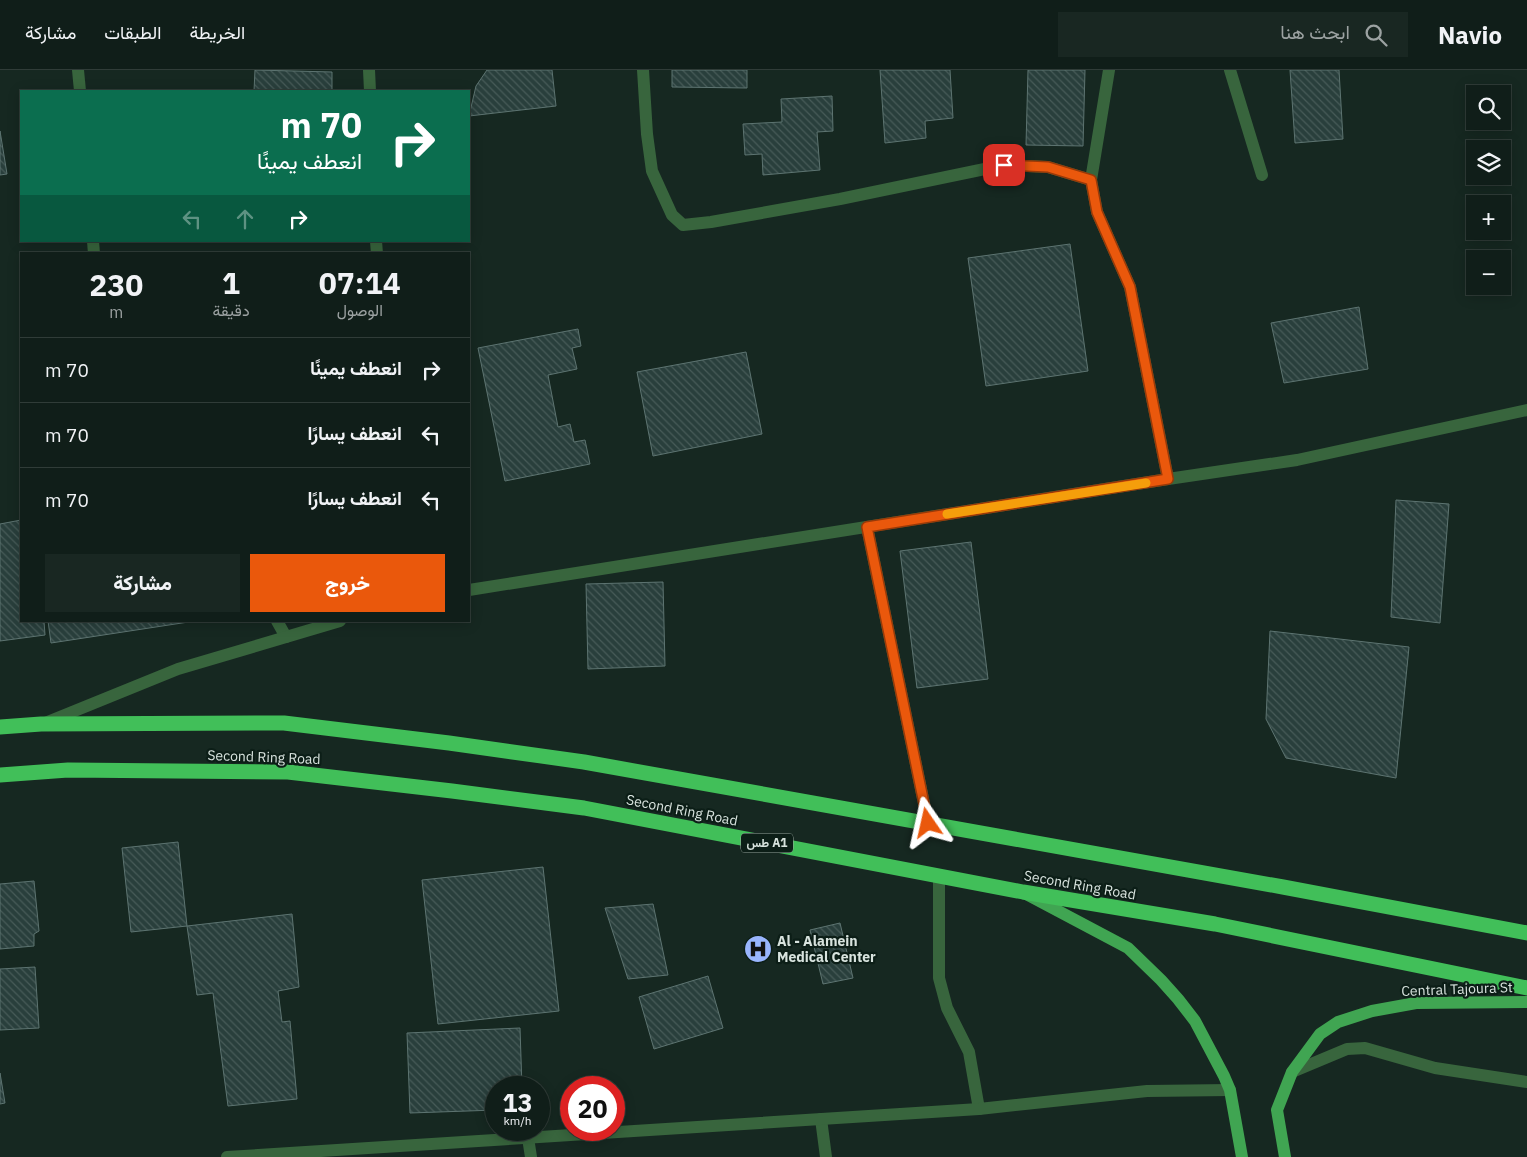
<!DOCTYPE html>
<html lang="ar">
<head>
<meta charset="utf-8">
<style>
  :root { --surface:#101e19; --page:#192722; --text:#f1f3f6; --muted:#9ca2a2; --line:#303c38; --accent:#ea580c }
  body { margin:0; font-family:"IBM Plex Sans",Vazirmatn,sans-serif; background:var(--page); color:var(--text); direction:rtl; height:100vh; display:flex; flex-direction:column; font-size:19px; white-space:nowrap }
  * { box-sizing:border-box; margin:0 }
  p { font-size:16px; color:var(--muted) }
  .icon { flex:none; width:28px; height:28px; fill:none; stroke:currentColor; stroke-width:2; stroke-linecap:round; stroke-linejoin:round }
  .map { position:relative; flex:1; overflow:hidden; direction:ltr }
  .side { position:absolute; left:20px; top:182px; width:450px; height:370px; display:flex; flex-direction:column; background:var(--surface); border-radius:0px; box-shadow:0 2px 12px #0003,0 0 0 1px var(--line); direction:rtl }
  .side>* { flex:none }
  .top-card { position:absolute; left:20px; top:20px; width:450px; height:152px; border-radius:0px; box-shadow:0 2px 12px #0003,0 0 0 1px var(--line); direction:rtl; background:#0b6e4f; color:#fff; overflow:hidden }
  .fabs { position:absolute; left:1466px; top:15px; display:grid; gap:10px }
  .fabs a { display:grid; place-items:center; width:45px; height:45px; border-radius:0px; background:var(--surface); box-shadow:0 2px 12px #0003,0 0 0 1px var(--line); font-size:25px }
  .speed { position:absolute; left:485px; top:1006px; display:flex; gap:10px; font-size:25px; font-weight:700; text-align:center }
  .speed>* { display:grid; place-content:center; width:65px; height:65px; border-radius:50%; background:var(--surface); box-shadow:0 2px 12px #0003,0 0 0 1px var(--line); line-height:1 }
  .speed small { font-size:12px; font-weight:400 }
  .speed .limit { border:8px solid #d22; background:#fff; color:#111 }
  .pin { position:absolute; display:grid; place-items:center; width:42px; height:42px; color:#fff; margin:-21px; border-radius:10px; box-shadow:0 2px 8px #0006 }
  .me { position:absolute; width:55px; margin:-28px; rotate:349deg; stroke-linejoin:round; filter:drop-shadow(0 0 4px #0008) }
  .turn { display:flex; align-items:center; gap:18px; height:105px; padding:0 25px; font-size:22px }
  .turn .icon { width:65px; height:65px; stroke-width:2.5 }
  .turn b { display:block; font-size:35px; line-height:42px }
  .lanes { display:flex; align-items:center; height:48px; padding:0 25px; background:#0003; justify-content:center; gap:25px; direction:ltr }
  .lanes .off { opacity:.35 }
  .eta { display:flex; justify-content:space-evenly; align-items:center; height:85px; text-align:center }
  .eta b { font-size:30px; font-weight:800; line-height:35px }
  .action { display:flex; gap:10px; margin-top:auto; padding:10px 25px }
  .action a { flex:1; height:58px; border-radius:0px; background:var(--accent); color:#fff; font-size:20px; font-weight:800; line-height:58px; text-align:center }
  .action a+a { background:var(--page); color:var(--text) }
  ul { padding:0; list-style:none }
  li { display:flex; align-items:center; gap:15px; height:65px; padding:0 25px; border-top:1px solid var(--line) }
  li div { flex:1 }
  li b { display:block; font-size:19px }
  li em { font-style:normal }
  header { display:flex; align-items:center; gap:30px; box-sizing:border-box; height:70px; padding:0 25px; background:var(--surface); border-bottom:1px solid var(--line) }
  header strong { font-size:24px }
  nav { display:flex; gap:28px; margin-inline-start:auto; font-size:18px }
  .search { width:350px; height:45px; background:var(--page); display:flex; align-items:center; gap:12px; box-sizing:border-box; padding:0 18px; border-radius:0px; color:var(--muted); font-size:19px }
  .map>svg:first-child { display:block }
  .building { fill:url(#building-back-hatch); stroke:#5d7471 }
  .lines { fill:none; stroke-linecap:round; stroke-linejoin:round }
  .minor { stroke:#38653d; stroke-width:12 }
  .major { stroke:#40a552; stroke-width:12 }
  .highway { stroke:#41bf59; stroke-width:15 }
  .route-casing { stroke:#983908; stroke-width:12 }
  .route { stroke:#ea580c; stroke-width:9 }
  .slow { stroke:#f59e0b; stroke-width:9 }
  .labels { text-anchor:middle; stroke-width:4.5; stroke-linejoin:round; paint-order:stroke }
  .shield { fill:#0c1e17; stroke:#9ba8a2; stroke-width:1 }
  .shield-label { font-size:12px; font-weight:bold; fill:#d8e3de }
  .street-label { font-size:14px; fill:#d8e3de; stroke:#0c1e17 }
  .poi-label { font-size:14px; font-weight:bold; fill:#d8e3de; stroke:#0c1e17; text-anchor:start }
</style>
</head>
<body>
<header>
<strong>Navio</strong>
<div class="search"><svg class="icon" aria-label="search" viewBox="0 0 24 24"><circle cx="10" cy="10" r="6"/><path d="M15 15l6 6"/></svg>ابحث هنا</div>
<nav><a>الخريطة</a><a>الطبقات</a><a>مشاركة</a></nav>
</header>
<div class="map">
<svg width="1527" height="1087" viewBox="0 0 1527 1087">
  <defs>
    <pattern id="building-back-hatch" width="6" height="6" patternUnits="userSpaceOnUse" patternTransform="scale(1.25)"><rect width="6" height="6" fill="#293f3c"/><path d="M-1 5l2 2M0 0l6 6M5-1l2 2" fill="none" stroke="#475b58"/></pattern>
  </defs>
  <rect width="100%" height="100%" fill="#162821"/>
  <g class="building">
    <path d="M 255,0 L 332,2 L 332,21 L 254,21 Z"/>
    <path d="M 487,0 L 552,0 L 556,36 L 469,46 L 476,16 Z"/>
    <path d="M 672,0 L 747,0 L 747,18 L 672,17 Z"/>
    <path d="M 880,0 L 950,0 L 953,48 L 925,51 L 926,68 L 885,73 Z"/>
    <path d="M 1028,0 L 1085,0 L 1083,76 L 1026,75 Z"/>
    <path d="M 1290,0 L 1339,0 L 1343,69 L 1295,73 Z"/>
    <path d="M 832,26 L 833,61 L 817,62 L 820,100 L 763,105 L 762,84 L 745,85 L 743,54 L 782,52 L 781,29 Z"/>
    <path d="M 0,61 L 7,104 L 0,105 Z"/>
    <path d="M 1070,174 L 1088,301 L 986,316 L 968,188 Z"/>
    <path d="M 1359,237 L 1368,299 L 1284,313 L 1271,253 Z"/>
    <path d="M 578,259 L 581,276 L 572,278 L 577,299 L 548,305 L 558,357 L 570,354 L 574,372 L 585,370 L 590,394 L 505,411 L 478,278 Z"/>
    <path d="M 746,282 L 762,364 L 653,386 L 637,302 Z"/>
    <path d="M 1396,430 L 1449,434 L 1440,553 L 1391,547 Z"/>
    <path d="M 21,450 L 21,551 L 44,551 L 45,565 L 0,571 L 0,454 Z"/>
    <path d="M 971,472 L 988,609 L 917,618 L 900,481 Z"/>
    <path d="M 663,512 L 665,596 L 588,599 L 586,514 Z"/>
    <path d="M 48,551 L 195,551 L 51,573 Z"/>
    <path d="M 1270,561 L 1409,577 L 1396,708 L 1286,688 L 1266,649 Z"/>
    <path d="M 178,772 L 187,856 L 131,862 L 122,778 Z"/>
    <path d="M 543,797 L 559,941 L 438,954 L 422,810 Z"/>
    <path d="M 34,811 L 39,861 L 34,864 L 34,876 L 0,879 L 0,814 Z"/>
    <path d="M 653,834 L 668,905 L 628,909 L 605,838 Z"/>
    <path d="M 292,844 L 299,917 L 278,921 L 282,952 L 290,951 L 297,1029 L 228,1036 L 213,923 L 197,925 L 187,856 Z"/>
    <path d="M 840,853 L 853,908 L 823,914 L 810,860 Z"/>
    <path d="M 35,897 L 39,958 L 0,960 L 0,899 Z"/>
    <path d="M 708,906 L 723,958 L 654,979 L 639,927 Z"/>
    <path d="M 520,958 L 522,1018 L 496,1018 L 496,1040 L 410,1043 L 407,963 Z"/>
    <path d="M 0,1003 L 5,1033 L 0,1034 Z"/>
  </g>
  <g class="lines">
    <g class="minor">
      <path d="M 78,0 L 80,21"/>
      <path d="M 369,0 L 370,21"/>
      <path d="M 643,0 L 647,64 L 652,101 L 672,145 L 683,155 L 711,152 L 840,129 L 1004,95 L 1048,97 L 1091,110"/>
      <path d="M 1109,0 L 1091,110 L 1097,142 L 1130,217 L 1168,409"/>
      <path d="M 1230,0 L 1262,105"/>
      <path d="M 93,171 L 94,184"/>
      <path d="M 376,171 L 377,184"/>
      <path d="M 867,457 L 928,753"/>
      <path d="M 469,520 L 1168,409 L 1297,390 L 1527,340"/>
      <path d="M 277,551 L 286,567"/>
      <path d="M 45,653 L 178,599 L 340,551"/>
      <path d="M 939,807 L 939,908 L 947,938 L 969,982 L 979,1039"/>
      <path d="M 1292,1002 L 1347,979 L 1365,978 L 1435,998 L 1527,1012"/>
      <path d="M 821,1049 L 826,1087"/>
      <path d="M 528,1068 L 531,1087"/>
      <path d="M 227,1087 L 979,1039 L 1147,1021 L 1230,1020"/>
    </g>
    <g class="major">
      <path d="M 1028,825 L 1128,878 L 1161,910 L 1178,929 L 1195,951 L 1224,1006 L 1230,1020 L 1242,1087"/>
      <path d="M 1285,1087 L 1277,1040 L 1292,1002 L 1320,964 L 1338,952 L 1372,941 L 1416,933 L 1527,932"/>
    </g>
    <g class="highway">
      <path d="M 0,657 L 41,654 L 284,653 L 449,673 L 584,692 L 1283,817 L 1527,863"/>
      <path d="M 0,705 L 68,700 L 288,702 L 452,721 L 584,738 L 1023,822 L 1215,854 L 1527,918"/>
    </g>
  </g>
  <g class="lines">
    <g class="route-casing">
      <path id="route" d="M 928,753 L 867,457 L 1168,409 L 1130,217 L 1097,142 L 1091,110 L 1048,97 L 1004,95"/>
    </g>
    <use href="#route" class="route"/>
    <path class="slow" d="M 947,444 L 1146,413"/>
  </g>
  <defs>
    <g id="hospital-disc" transform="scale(1.4375)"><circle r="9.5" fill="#99b5fd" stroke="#0c1e17"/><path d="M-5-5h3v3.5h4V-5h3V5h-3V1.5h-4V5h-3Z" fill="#111"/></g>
  </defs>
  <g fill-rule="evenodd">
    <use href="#hospital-disc" x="758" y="879"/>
  </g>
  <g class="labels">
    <rect class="shield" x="741" y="763.5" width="52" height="19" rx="4"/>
    <g class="shield-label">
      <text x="767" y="777">طس A1</text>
    </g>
    <g class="street-label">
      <text transform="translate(264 687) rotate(2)" y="5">Second Ring Road</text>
      <text transform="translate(682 740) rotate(11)" y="5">Second Ring Road</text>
      <text transform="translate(1080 815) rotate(10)" y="5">Second Ring Road</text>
      <text transform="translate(1457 919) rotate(-2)" y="5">Central Tajoura St</text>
    </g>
    <g class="poi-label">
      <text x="777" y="876">Al - Alamein<tspan x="777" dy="16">Medical Center</tspan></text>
    </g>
  </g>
</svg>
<div class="fabs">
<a><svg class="icon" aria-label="search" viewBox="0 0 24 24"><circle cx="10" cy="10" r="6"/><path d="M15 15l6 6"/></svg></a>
<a><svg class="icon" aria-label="layers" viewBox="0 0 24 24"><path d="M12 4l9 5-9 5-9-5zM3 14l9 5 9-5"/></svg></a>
<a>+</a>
<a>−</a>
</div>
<div class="speed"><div>13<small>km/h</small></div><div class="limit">20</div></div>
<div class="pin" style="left:1004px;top:95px;background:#d93025"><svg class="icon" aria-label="arrive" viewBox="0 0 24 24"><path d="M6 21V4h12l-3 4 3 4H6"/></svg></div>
<svg class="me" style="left:928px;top:753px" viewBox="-20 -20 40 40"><path d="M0-17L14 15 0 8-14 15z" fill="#ea580c" stroke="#fff" stroke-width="4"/></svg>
<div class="top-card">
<div class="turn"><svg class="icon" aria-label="right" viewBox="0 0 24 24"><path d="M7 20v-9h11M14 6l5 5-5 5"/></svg><div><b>70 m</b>انعطف يمينًا</div></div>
<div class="lanes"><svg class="icon off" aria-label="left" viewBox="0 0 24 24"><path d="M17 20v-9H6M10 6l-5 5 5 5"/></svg><svg class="icon off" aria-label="ahead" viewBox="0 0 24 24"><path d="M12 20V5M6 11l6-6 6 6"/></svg><svg class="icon" aria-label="right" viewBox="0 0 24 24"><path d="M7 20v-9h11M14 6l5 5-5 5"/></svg></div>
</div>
<section class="side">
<div class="eta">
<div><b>07:14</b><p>الوصول</p></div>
<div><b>1</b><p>دقيقة</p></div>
<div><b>230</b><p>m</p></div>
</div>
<ul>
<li><svg class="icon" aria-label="right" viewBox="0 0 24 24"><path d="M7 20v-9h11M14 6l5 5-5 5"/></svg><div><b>انعطف يمينًا</b></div><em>70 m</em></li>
<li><svg class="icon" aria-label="left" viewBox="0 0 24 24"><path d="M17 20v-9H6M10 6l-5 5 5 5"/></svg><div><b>انعطف يسارًا</b></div><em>70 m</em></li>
<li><svg class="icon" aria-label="left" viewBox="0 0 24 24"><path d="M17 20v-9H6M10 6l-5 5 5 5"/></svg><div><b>انعطف يسارًا</b></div><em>70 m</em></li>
</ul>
<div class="action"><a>خروج</a><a>مشاركة</a></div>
</section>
</div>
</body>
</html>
